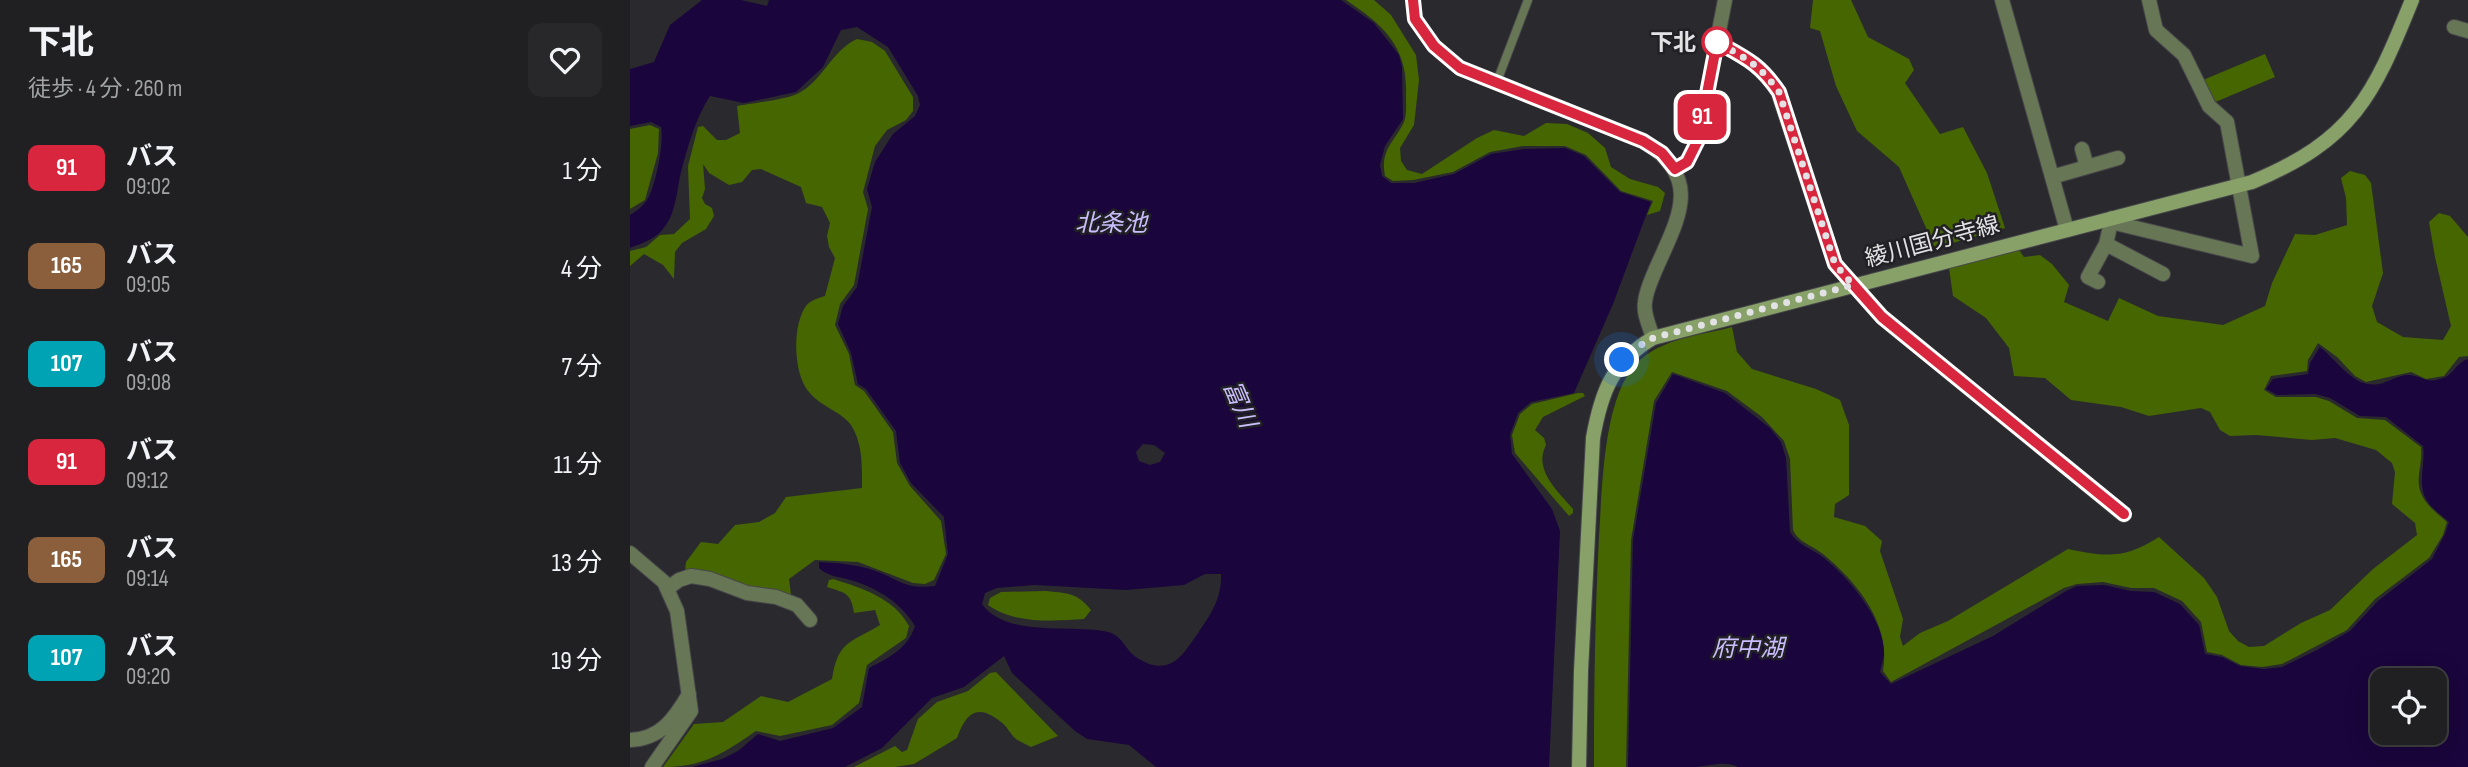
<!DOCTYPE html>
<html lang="ja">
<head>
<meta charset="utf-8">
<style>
	:root { --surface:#202022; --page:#28282a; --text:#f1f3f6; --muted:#a2a3a5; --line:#3d3e40 }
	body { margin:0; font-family:"Sofia Sans Condensed","Noto Sans JP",sans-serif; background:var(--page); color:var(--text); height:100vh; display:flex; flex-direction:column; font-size:26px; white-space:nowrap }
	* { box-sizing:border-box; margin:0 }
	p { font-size:23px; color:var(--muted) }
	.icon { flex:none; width:38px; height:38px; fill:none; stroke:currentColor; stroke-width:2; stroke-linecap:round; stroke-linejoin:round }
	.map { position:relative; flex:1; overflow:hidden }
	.panel { display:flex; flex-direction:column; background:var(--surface); width:630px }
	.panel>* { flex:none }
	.badge { padding:0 14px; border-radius:10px; font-size:24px; line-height:46px }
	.controls { position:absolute; left:1740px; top:668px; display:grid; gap:14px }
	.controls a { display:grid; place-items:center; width:77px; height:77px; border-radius:14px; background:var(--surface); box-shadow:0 7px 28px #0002,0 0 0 2px var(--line); font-size:35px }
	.you { position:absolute; width:35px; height:35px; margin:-18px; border:5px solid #fff; border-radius:50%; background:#1a73e8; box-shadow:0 0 0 10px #1a73e833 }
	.map>.badge { position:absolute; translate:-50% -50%; box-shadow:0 0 0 4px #fff }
	.round { display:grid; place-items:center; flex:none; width:74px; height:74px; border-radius:14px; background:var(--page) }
	.headline { display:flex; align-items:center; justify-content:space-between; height:119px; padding:0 28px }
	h1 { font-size:33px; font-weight:800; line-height:52px }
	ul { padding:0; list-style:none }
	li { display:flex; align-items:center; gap:21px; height:98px; padding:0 28px }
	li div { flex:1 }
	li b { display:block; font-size:26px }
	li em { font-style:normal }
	li .badge { min-width:77px; font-weight:700; text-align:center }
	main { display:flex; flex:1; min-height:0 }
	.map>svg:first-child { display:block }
	.forest { fill:#466602 }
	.water { fill:#1a053c; fill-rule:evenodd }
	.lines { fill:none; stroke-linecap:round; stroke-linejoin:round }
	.service-casing { stroke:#47474b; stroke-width:10 }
	.minor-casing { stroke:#47474b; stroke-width:16 }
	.tertiary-casing { stroke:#47474b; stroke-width:16 }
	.secondary-casing { stroke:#47474b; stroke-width:16 }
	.service { stroke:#677654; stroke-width:8 }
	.minor { stroke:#677654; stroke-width:14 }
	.tertiary { stroke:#677654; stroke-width:14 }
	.secondary { stroke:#88a169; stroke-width:14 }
	.line-casing { stroke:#fff; stroke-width:16 }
	.line { stroke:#d7263d; stroke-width:10 }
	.walk { stroke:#e2e2e5; stroke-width:7; stroke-dasharray:0 12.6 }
	.stop-dot { fill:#fff; stroke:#d7263d; stroke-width:3.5 }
	.labels { text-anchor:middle; stroke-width:5; stroke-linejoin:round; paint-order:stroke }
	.stop-label { font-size:23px; font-weight:bold; fill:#e2e2e5; stroke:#212024; text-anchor:end }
	.street-label { font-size:23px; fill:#e2e2e5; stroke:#212024 }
	.water-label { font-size:24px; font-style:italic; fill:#cabefe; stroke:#212024 }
</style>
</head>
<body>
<main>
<section class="panel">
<div class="headline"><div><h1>下北</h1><p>徒歩 · 4 分 · 260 m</p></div><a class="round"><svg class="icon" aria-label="heart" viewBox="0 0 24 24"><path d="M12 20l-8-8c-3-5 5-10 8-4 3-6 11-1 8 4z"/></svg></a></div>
<ul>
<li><span class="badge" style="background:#d7263d;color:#fff">91</span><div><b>バス</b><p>09:02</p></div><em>1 分</em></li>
<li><span class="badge" style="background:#8b5e3c;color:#fff">165</span><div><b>バス</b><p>09:05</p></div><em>4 分</em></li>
<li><span class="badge" style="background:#00a3b4;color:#fff">107</span><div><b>バス</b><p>09:08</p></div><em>7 分</em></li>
<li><span class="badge" style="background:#d7263d;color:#fff">91</span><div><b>バス</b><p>09:12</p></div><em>11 分</em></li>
<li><span class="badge" style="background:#8b5e3c;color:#fff">165</span><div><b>バス</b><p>09:14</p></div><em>13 分</em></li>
<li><span class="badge" style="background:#00a3b4;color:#fff">107</span><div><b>バス</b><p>09:20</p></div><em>19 分</em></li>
</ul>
</section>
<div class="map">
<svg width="1838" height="767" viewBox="0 0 1838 767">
	<rect width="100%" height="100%" fill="#2a2a2e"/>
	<!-- forest -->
	<path class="forest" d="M716 0H744L761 15 786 55 789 80 784 125 770 148 771 161 777 170 792 174 847 138 864 130 894 136 916 123 937 124 958 133 975 148 981 167 1000 179 1028 187 1035 193 1030 211 1017 215 1023 201 991 191 956 155 935 146H893L860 152 823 172 783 180 763 181 755 176C750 149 764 143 774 122 777 114 776 103 776 95 778 46 753 25 716 0Z
		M1183 0H1221L1238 37 1279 59 1284 70 1275 83 1310 134 1333 127 1357 173 1375 228 1305 248 1269 167 1227 131 1206 86 1190 31 1180 28Z
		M227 39 242 42 255 51 283 97V111L276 120 257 130 245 146 233 192 238 209 224 285 210 304 205 325 219 354 225 385 234 391 263 432 267 463 280 486 311 521 316 554 304 580 295 584 283 583 228 562 185 560 159 579 161 594 137 593 55 571 56 562 71 542 88 544 105 525 129 522 145 513 156 497 232 488C232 468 233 443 221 425 212 412 191 407 179 392 163 374 162 325 176 306 180 300 189 298 195 296L205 258 199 247 197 236 200 223 192 207 176 203 171 187 131 169 122 170 112 182 99 185 79 173 73 164 75 189 72 198 75 204 82 208 84 216 76 229 52 243 45 252 44 279 33 265 14 254 0 266V251L16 247 30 235 44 234 60 219 58 166 68 127 73 126 87 140H96L110 133 107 106C122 103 154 100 167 94 192 82 202 50 227 39Z
		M1635 54 1645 77 1583 103 1573 80Z
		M20 125 29 129 28 153 15 200 0 209V129Z
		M1720 171 1735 175 1741 183 1753 273 1742 306 1747 322 1773 337 1813 340 1821 326 1805 257 1799 222 1809 213 1820 216 1838 237V356L1829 357 1814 376 1796 379 1781 372 1736 382 1725 376 1707 357 1688 343 1678 360 1677 371 1641 376 1634 390 1646 397H1686L1699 401 1727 418 1755 420 1791 447C1792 458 1790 465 1789 475 1786 498 1802 509 1817 522L1813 535 1799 558 1745 599 1717 630 1652 664 1632 667 1611 665 1592 655 1577 652 1571 622 1552 601 1524 588H1501L1473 582 1447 584 1434 588 1261 682 1253 671C1261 624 1228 583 1193 554 1182 545 1169 543 1163 530L1160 459 1154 441 1132 417 1097 391 1042 372 1024 401 1001 540 996 767H964C964 690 965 614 969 537 972 491 973 408 1001 370 1024 339 1067 336 1102 327L1107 352 1122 369 1186 389 1210 400 1219 425V495L1205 504 1204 517 1235 526 1252 541 1250 551 1273 619 1270 637 1273 646 1290 633 1318 621 1438 549C1477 557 1494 559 1529 537L1574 578 1587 597 1599 631 1608 641 1619 647 1634 646 1671 623 1700 610 1743 569 1787 535 1785 523 1762 504 1765 472 1762 463 1746 450 1705 438 1682 440 1626 435 1600 436 1590 430 1580 412 1571 408 1519 416 1491 407 1441 400 1415 378 1384 376 1379 348 1356 318 1323 296 1319 268 1389 250 1394 257 1410 255 1422 264 1439 285 1434 302 1478 321 1489 298 1528 316 1593 325 1635 306 1642 283 1665 234 1685 235 1717 225 1716 198 1711 178Z
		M948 393H953L955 396 913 417 905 430 914 438 916 445C903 470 928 491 943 509V513L939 516 885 453 882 435 890 414 902 404Z
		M203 579C232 588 264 598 279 626L276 638 237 665 229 703 202 725 150 736 126 731C94 753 74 767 33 767L64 724 93 722 131 696 158 702 202 679C208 641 220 643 250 625L245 610 224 613C221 592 215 593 197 587L199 580Z
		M415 591C436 593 447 592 461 610L454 619C424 621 384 624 358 605L360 598 371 592Z
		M366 672 428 736 401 747C396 744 390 742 386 739 380 734 377 726 371 722 347 703 336 713 327 738L284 764 265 767H224L265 746 272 752 277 750 288 719 307 702 338 691 360 673Z"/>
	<!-- water -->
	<path class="water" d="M72 0H111L137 6 139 0H711L744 23 769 55 772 67 773 119 755 146 750 165 752 176 761 183H784L824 174 861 154 894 149 935 148 954 156 990 192 1021 202 983 304 944 393 901 402 888 413 880 435 882 454 922 509 930 531 919 767H526L499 745 457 739 445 731 382 673 374 656 334 687 302 698 252 748 215 767H62L92 759 108 751 128 734 150 741 203 728 232 707 239 668C259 658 278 648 285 626 271 603 250 590 224 581 212 577 198 577 189 568V562C210 563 232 565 251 573 274 583 277 589 305 586L318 554 314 517 281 483 270 463 266 431 236 389 228 384 221 353 208 324 213 306 227 287 242 207 237 189 245 162 263 134 285 116 290 105 288 96 258 47 227 27 211 30 193 67 166 92 114 103 80 96C65 119 58 146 51 172 47 189 46 211 36 225 28 238 13 243 0 248V215C7 211 13 206 17 200 26 186 34 143 31 127L21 122 0 126V69L24 62 40 25ZM513 444 524 445 535 453 530 462 520 465 509 461 506 452ZM575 574H591C592 598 581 614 568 633 555 651 545 672 519 664 513 661 506 658 501 653 492 642 489 633 473 631 439 625 375 637 352 604L355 593 367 588 405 585 496 590 554 585Z
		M1690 347C1707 360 1724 389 1749 384 1759 382 1769 374 1780 375 1794 377 1797 384 1813 378 1823 375 1827 362 1838 359V767H1108C1096 760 1078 766 1065 767 1043 767 1020 767 998 767L1003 540 1026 403 1043 374 1095 393 1140 428 1151 442 1156 458 1160 532C1167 545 1183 549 1194 558 1219 578 1256 622 1254 655 1253 661 1251 666 1250 672L1261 684 1363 636 1436 591 1447 586 1474 585 1501 591 1524 592 1550 604 1569 625 1575 654 1592 657 1610 666 1633 669 1652 667 1687 650 1720 631 1748 601 1802 559 1815 534 1819 522C1813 516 1803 510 1798 502 1786 485 1796 464 1793 446L1756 417 1730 416 1700 398 1685 394 1647 395 1636 389 1643 379 1678 374 1680 363ZM1752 681H1804V733H1752Z"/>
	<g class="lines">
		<!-- service casing -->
		<g class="service-casing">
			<path id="service" d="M866 84 898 0"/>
		</g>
		<!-- minor casing -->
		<g class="minor-casing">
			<path id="minor" d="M1372 0 1437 230
				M1824 27 1838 31
				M1087 42C1116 57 1130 64 1148 92L1205 264 1252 317 1494 515
				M1452 149 1457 167
				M1045 169 1057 162 1068 140 1095 0
				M1422 177 1488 158
				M1481 222 1622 256 1597 122 1579 106 1554 55 1526 30 1519 0
				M1476 244 1533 274
				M1468 282 1458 277 1476 244 1482 218
				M0 553 34 582 47 611 61 711 22 767
				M37 589 49 580 61 576 80 579 117 593 146 597 167 605 180 620
				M0 740C31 739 45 718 59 694"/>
		</g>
		<!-- tertiary casing -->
		<g class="tertiary-casing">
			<path id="tertiary" d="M783 0 785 19 804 46 830 68 1014 141C1074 180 1048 218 1025 271 1021 281 1016 291 1015 302 1013 314 1020 327 1023 338"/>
		</g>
		<!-- secondary casing -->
		<g class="secondary-casing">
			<path id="secondary" d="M949 767 951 671 963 438C971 393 982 362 1023 338L1622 182C1723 140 1743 97 1782 0"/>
		</g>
		<!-- service -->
		<use href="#service" class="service"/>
		<!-- minor -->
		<use href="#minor" class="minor"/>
		<!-- tertiary -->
		<use href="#tertiary" class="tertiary"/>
		<!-- secondary -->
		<use href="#secondary" class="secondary"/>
	</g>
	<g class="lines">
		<!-- line casing -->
		<g class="line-casing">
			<path id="line" d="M783 0 785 19 804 46 830 68 1013 141 1032 153 1045 169 1057 162 1068 140 1087 42C1116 58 1130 64 1149 92L1205 264 1252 317 1494 514"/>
		</g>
		<!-- line -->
		<use href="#line" class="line"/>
		<!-- walk -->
		<path class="walk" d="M992 360 1006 348 1023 338 1223 285 1205 264 1149 92C1129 64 1115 58 1087 42"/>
	</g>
	<!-- markers -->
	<circle class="stop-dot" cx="1087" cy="42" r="14"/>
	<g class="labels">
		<!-- stop labels -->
		<g class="stop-label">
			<text x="1066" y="50">下北</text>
		</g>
		<!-- street labels -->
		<g class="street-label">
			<text transform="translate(1302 241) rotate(-15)" y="8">綾川国分寺線</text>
		</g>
		<!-- water labels -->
		<g class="water-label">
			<text x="481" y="231">北条池</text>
			<text transform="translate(610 404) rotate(67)" y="8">富川</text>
			<text x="1118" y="656">府中湖</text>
		</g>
	</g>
</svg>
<div class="controls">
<a><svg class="icon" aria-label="locate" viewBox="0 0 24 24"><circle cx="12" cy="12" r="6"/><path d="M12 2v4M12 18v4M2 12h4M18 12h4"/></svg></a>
</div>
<div class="you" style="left:992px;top:360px"></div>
<b class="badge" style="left:1072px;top:117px;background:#d7263d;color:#fff">91</b>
</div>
</main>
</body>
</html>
